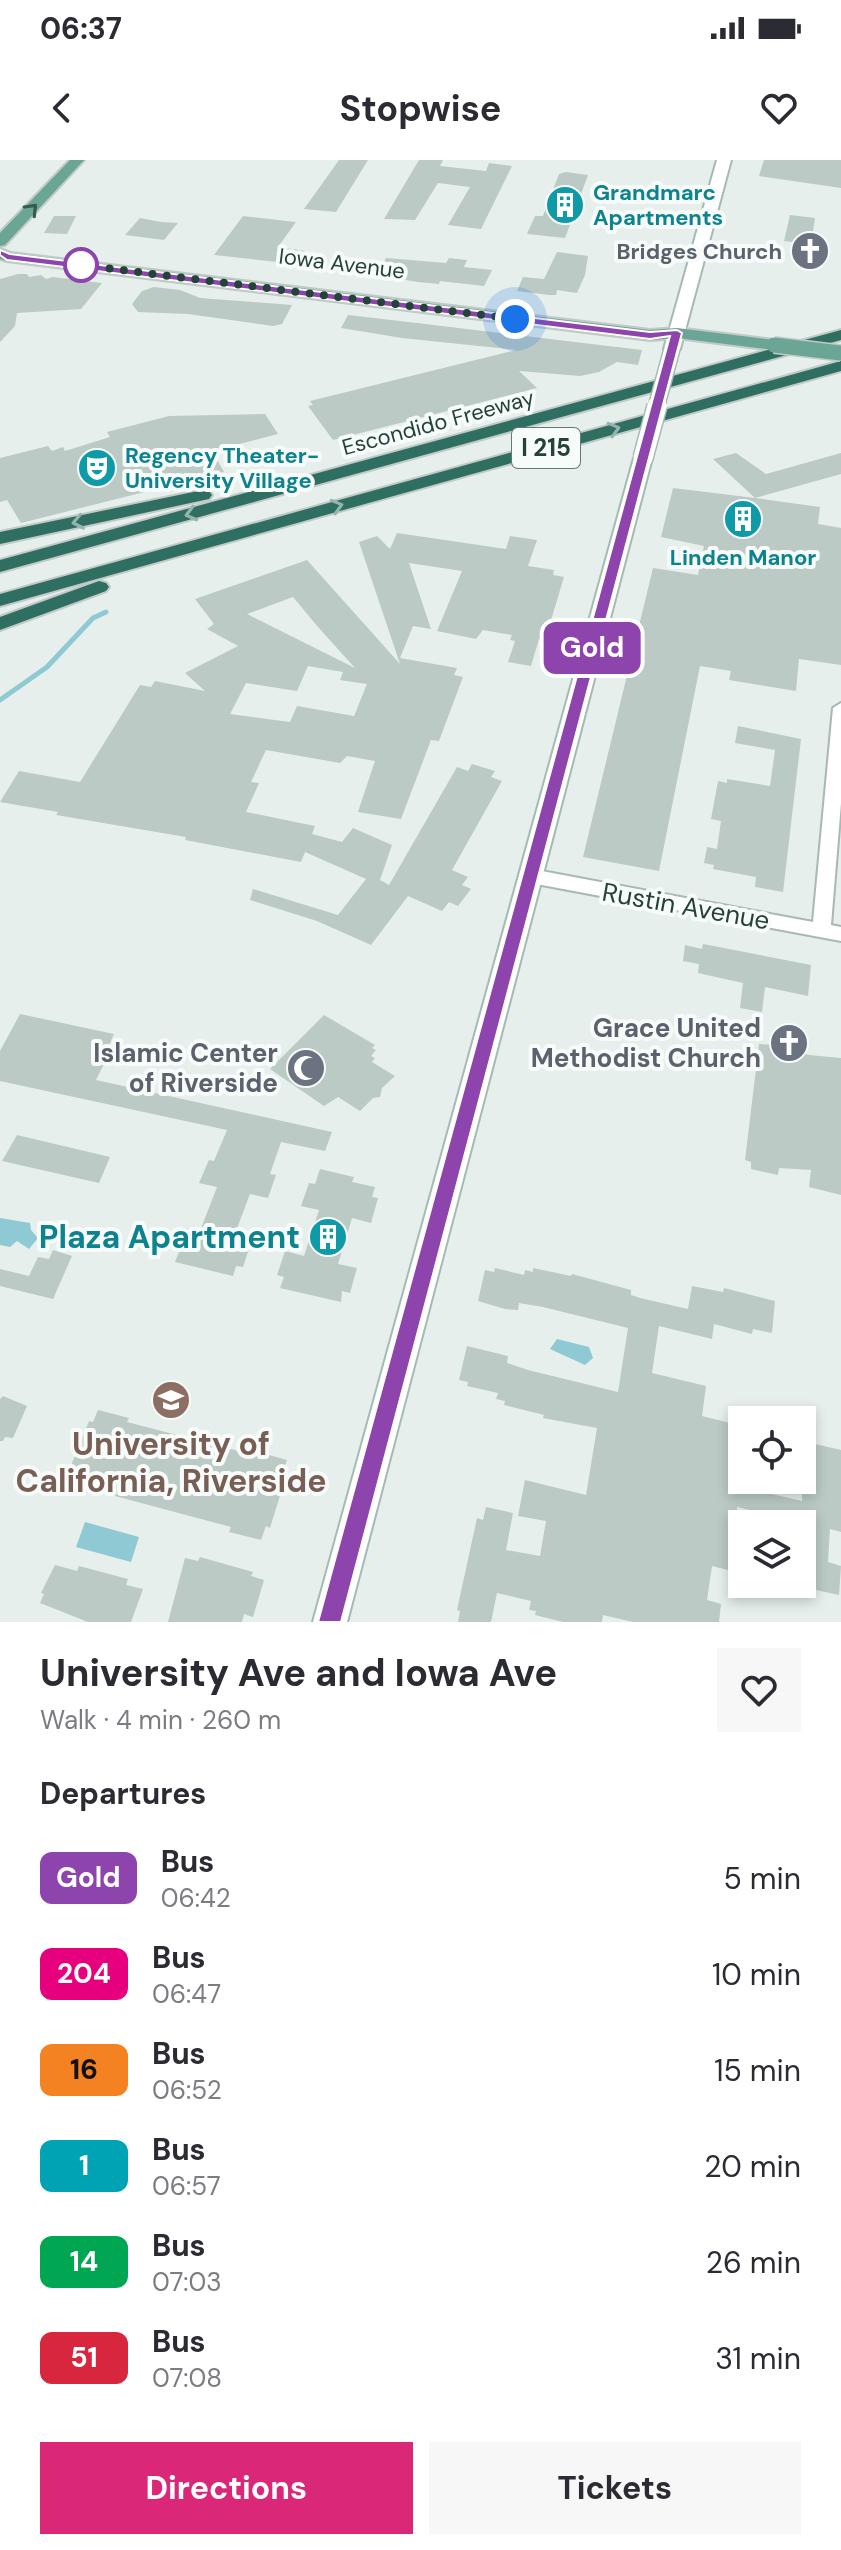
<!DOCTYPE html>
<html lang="en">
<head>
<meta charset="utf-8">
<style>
	:root { --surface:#fff; --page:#f7f7f7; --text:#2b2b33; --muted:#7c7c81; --accent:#db2777 }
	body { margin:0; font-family:"DM Sans",sans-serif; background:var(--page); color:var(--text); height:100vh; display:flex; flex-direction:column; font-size:30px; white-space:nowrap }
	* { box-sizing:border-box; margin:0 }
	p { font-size:26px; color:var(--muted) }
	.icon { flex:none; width:44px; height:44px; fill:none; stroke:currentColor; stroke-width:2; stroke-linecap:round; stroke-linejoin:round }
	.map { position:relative; height:1462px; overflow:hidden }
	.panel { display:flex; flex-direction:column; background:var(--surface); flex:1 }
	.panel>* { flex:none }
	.badge { padding:0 16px; border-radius:12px; font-size:28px; line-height:52px }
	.buttons { position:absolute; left:728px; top:1246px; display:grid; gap:16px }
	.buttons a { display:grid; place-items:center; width:88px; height:88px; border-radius:0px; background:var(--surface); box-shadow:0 4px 12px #0003; font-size:40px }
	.you { position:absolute; width:40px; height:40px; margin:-20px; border:6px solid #fff; border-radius:50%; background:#1a73e8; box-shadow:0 0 0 12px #1a73e833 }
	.map>.badge { position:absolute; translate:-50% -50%; box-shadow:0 0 0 4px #fff }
	h2 { padding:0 40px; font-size:30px; line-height:72px }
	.round { display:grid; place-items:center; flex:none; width:84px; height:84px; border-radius:0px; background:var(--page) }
	.headline { display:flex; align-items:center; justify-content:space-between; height:136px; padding:0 40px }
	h1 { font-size:38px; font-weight:700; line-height:60px }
	.button { display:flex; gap:16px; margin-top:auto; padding:16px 40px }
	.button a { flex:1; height:92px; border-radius:0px; background:var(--accent); color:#fff; font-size:32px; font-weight:700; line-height:92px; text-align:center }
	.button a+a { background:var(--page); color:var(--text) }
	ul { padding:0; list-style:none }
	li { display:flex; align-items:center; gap:24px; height:96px; padding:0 40px }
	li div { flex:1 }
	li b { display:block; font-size:30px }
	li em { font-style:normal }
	li .badge { min-width:88px; font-weight:700; text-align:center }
	.status { display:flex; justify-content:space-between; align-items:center; height:56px; padding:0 40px; background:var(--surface); direction:ltr }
	.status svg { height:22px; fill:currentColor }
	header { display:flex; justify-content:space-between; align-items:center; height:104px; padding:0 40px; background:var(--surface); font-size:36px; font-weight:700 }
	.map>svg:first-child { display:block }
	.water { fill:#8ec9d4 }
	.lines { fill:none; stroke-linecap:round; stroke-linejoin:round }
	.stream { stroke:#8ec9d4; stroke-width:5 }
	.building { fill:#bbcac4; fill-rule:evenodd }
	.street-casing { stroke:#a8b8b2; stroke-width:4 }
	.secondary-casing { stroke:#a4bbb3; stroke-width:4 }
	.primary-casing { stroke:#c2cac8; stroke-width:4 }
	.highway-casing { stroke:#c2cac8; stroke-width:4 }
	.street { fill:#fff; fill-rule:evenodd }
	.secondary { fill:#fff; fill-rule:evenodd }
	.primary { fill:#6aa596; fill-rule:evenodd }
	.highway { fill:#2f6f62; fill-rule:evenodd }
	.secondary-bridge-far1-casing { stroke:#a4bbb3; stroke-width:18; stroke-linecap:butt }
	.secondary-bridge-casing { stroke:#a4bbb3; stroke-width:22; stroke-linecap:butt }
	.primary-bridge-casing { stroke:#c2cac8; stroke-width:18; stroke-linecap:butt }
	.secondary-bridge-far1 { stroke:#fff; stroke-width:15 }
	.secondary-bridge { stroke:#fff; stroke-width:19 }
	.primary-bridge { stroke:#6aa596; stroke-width:15 }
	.oneway { stroke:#365b51 }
	.oneway2 { stroke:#93b5ae }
	.line { fill:#8e44ad; stroke:#fff; stroke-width:2 }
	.walk { stroke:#24423a; stroke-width:8; stroke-dasharray:0 14.4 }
	.stop-dot { fill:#fff; stroke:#8e44ad; stroke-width:4 }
	.labels { text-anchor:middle; stroke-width:8; stroke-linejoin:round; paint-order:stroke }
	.far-culture-label { font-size:22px; font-weight:bold; fill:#0d838f; stroke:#f7fbf9; text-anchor:start }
	.far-worship-label { font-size:22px; font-weight:bold; fill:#5b616d; stroke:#f7fbf9; text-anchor:end }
	.far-street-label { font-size:22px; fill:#24423a; stroke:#f7fbf9 }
	.shield { fill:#f7fbf9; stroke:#637a73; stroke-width:2 }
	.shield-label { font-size:24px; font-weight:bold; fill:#24423a }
	.street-label { font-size:26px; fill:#24423a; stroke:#f7fbf9 }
	.worship-label { font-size:26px; font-weight:bold; fill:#5b616d; stroke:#f7fbf9; text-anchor:end }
	.near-culture-label { font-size:32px; font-weight:bold; fill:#0d838f; stroke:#f7fbf9; text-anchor:end }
	.near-education-label { font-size:32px; font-weight:bold; fill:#785e54; stroke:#f7fbf9 }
</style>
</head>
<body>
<div class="status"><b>06:37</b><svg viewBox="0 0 49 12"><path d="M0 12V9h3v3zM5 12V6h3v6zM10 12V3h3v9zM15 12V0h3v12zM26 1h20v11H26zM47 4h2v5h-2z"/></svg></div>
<header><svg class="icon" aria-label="back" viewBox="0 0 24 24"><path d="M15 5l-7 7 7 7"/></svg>Stopwise<svg class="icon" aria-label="heart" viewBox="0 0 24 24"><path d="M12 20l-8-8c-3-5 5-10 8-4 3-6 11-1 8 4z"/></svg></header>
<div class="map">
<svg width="841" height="1462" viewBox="0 0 841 1462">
	<rect width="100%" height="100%" fill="#e6efeb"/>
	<!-- water -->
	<path class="water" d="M0 1058 30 1063 31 1070 38 1078 29 1089 17 1081 10 1087 0 1085Z
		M557 1179 589 1187 593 1198 585 1205 550 1189Z
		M85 1362 139 1377 131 1402 76 1387Z"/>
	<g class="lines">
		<!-- stream -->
		<path class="stream" d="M0 540 47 507 93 458 106 452"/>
	</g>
	<!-- building -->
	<path class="building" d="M339 0H368L336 52 304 49Z
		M419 0H443L440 6 486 11 489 3 512 6 481 69 448 65 470 27 438 23 415 60 384 59Z
		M764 0H841V28L759 16Z
		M566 12 588 15 565 78 527 74 535 56H543L559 14Z
		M790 55 815 58 811 84 784 81Z
		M54 56H76L67 74 44 73Z
		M243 56 296 62 278 87 305 91 296 104 214 95Z
		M140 58 161 62 178 63 164 80 125 75Z
		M557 92 588 96 585 115 577 133 557 130 556 135H549L517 131 523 117 544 119Z
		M386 98 446 103 449 98 467 100 464 107 492 110 484 126 440 121 439 124 418 122 376 115Z
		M18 114H27L29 117 41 115 46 119 53 117 102 123 81 149 17 153 15 166 0 182V119Z
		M154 127 180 130 200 138 292 145 282 164 273 166 188 154 138 152 132 144 142 131Z
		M348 155 417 163 642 190 638 205 617 202 599 212 580 216 519 211 537 228 333 280 308 246 313 245 310 241 516 190 402 178 341 168Z
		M265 254 278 274 212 291 224 312 21 363 7 340 0 342V298L48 286 52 291 63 287 65 291 110 277 107 272 169 256Z
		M736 293 766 314 841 293V314L755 338 820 347 818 364 841 368V505L799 499 796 531 729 520 731 511 700 506 659 711 583 697 653 408 698 415 704 386 661 377 673 328 755 338 713 299Z
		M397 373 506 389 510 376 537 380 528 406 554 410 553 415 564 417 545 480 539 479 531 506 508 502 515 481 510 480 512 475 483 470 476 479 437 471 462 411 409 403 431 469 413 466 400 498 457 508 454 515 463 517 439 581 431 580 401 659 358 652 375 601 347 596 340 603 266 590 251 622 259 623 246 652 315 666 312 674 342 682 353 668 392 685 380 720 389 725 457 607 468 611 472 604 495 611 491 617 502 621 452 710 468 717 462 725 471 729 458 746 449 742 442 751 408 736 371 785 317 761 250 740 253 729 338 755 366 719 305 692 301 702 185 680 186 677 56 655 58 652 0 642 19 611 80 622 140 525 151 527 155 521 205 531 185 513 238 486 207 469 214 464 195 439 307 400 400 504 359 382 377 376 390 389ZM293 437 318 467 355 508 247 454ZM308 506 343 512 340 520 367 524 354 556 297 546 290 562 230 554 246 523 297 531Z
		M738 566 801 579 783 732 755 727 756 717 713 709 714 705 704 703 707 687 717 689 721 661 711 659 718 621 727 623V619L770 626 775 590 735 583Z
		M703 784 811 805 808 836 765 827 762 852 740 848 743 823 698 813 699 804 683 801 685 785 702 789Z
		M20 854 114 874 107 890H110L108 896 96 920 332 972 325 991 281 982 270 1014 276 1015 268 1038 250 1034 233 1079 251 1083 243 1107 236 1106 233 1116 175 1102 179 1092 172 1090 182 1067 200 1071 217 1027 199 1023 209 1000 214 1001 227 970 0 921V891Z
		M324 855 375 885 372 888 376 890 371 896 375 898 372 902 395 916 382 928 380 937 373 938 360 951 338 937 324 946 270 909Z
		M759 884 778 885 809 895 841 898V1035L809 1027 811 1010 779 1008 778 1015 751 1009V1002L745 1000Z
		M17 975 110 997 99 1023 2 1001Z
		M320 1009 354 1017 352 1022 375 1027 372 1037 378 1038 371 1063 352 1058 338 1104 357 1108 350 1133 342 1131 341 1142 280 1128 284 1117 277 1115 285 1091 304 1096 319 1050 301 1046 309 1023 315 1024Z
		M53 1090 72 1096 53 1139 0 1126V1109L29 1116 38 1097 49 1099Z
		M495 1108 524 1115 525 1110 533 1112V1108L571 1116 572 1114 631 1130V1135L640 1138 688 1149 692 1126 723 1132 724 1128 775 1141 772 1173 753 1169 752 1174 714 1164 712 1179 659 1166 652 1213 706 1226 702 1256 742 1266V1327L802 1341V1281L841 1290V1372L830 1369 828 1402 841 1406 839 1435 807 1428 802 1424V1393L809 1395 811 1365 737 1347 736 1378 742 1380V1407L732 1404V1411L712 1406 707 1440 721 1444 719 1462H633L603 1455 602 1462H563L535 1455 536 1451 529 1450 531 1441 497 1433 491 1462H458L460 1451 457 1450 477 1358 483 1360 486 1347 513 1353 506 1390 540 1396 546 1361 518 1356 525 1320 586 1335 597 1268 543 1258 544 1255 504 1245 505 1241 496 1239 498 1233 467 1226 468 1222 459 1220 467 1186 508 1196 507 1203 528 1210 618 1232 628 1168 543 1147 519 1143 518 1150 505 1149 478 1141 485 1110 494 1112Z
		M3 1236 27 1246 13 1278 5 1277 3 1281H0V1239Z
		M98 1250 129 1258 127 1262 254 1295 255 1291 287 1300 283 1312 287 1313 270 1368 266 1366 261 1380 229 1372 231 1367 100 1332 98 1335 66 1328 72 1314 68 1313 89 1261 93 1262Z
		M200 1397 253 1412 251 1416 264 1420 253 1457 244 1454 242 1462H168L185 1398 198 1401Z
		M55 1405 77 1411 79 1406 128 1419 126 1425 143 1429 131 1462H88L40 1443 44 1434 41 1433Z"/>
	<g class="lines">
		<!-- street casing -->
		<g class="street-casing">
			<path id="street" d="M841 543V643L831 765 841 767V781L531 723 522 716 531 709 813 762 833 548Z"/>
		</g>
		<!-- secondary casing -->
		<g class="secondary-casing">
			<path id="secondary" d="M717 0H731L680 189 672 194 666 192 664 189Z
				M643 293 652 298 347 1462H313L634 298Z"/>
		</g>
		<!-- primary casing -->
		<g class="primary-casing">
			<path id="primary" d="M70 0H84L5 85 0 86V73Z
				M0 89 11 93 650 170 677 168 774 180 782 185 774 190 677 178 650 180 7 101 0 99Z"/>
		</g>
		<!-- highway casing -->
		<g class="highway-casing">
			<path id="highway" d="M841 170V180L0 412V400Z
				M841 201V211L0 446V434Z
				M203 330 209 331 212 335 209 339 0 384V372Z
				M99 421 106 423 109 427 106 431 0 470V457Z"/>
		</g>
		<!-- street -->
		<use href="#street" class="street"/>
		<!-- secondary -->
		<use href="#secondary" class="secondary"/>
		<!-- primary -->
		<use href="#primary" class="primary"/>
		<!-- highway -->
		<use href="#highway" class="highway"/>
		<!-- secondary-bridge-far1 casing -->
		<g class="secondary-bridge-far1-casing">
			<path id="secondary-bridge-far1" d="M656 248 672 189"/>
		</g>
		<!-- secondary-bridge casing -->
		<g class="secondary-bridge-casing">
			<path id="secondary-bridge" d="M643 298 657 246"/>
		</g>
		<!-- primary-bridge casing -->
		<g class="primary-bridge-casing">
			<path id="primary-bridge" d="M774 185 841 193"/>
		</g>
		<!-- secondary-bridge-far1 -->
		<use href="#secondary-bridge-far1" class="secondary-bridge-far1"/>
		<!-- secondary-bridge -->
		<use href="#secondary-bridge" class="secondary-bridge"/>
		<!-- primary-bridge -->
		<use href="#primary-bridge" class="primary-bridge"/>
	</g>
	<!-- one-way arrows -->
	<defs><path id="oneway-chevron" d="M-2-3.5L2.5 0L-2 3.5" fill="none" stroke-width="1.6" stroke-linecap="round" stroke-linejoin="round" transform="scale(2)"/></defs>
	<use class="oneway" href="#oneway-chevron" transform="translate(32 49) rotate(-46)"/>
	<g class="oneway2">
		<use href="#oneway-chevron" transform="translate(614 269) rotate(-16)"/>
		<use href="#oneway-chevron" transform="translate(337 346) rotate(-16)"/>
		<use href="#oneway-chevron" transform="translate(191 354) rotate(165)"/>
		<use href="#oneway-chevron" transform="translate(78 362) rotate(168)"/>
	</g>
	<!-- line -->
	<path class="line" d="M0 90 10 94 650 172 677 170 682 173 341 1462H318L670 176 650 179 7 100 0 95Z"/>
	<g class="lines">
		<!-- walk -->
		<path class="walk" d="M81 105 515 159"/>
	</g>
	<!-- icons -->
	<defs>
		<g id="building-disc" transform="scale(2)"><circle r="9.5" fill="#0f9aa8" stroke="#f7fbf9"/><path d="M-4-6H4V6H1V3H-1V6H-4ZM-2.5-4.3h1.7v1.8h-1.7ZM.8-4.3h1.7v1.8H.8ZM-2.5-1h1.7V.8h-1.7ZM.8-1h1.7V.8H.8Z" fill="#fff"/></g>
		<g id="church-disc" transform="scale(2)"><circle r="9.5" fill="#6b7280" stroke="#f7fbf9"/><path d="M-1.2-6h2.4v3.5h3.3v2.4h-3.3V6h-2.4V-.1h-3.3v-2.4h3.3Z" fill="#fff"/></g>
		<g id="theatre-disc" transform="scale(2)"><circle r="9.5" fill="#0f9aa8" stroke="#f7fbf9"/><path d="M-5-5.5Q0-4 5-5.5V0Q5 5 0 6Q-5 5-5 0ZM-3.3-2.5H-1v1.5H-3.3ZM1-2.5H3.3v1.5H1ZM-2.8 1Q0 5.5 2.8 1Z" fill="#fff"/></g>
		<g id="mosque-disc" transform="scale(2)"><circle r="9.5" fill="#6b7280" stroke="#f7fbf9"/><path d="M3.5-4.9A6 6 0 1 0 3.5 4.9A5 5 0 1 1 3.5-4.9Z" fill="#fff"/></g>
		<g id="university-disc" transform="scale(2)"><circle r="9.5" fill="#8d6e63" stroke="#f7fbf9"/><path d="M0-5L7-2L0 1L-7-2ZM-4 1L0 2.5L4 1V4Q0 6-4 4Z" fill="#fff"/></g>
	</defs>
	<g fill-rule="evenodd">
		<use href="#building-disc" x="565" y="45"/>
		<use href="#church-disc" x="810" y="91"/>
		<use href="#theatre-disc" x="97" y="308"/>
		<use href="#building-disc" x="743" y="359"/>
		<use href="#church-disc" x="789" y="883"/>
		<use href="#mosque-disc" x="306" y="908"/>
		<use href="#building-disc" x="328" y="1077"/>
		<use href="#university-disc" x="171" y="1240"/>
	</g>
	<!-- markers -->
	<circle class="stop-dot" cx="81" cy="105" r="16"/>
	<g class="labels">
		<!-- far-culture labels -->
		<g class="far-culture-label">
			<text x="593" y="40">Grandmarc<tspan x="593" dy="25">Apartments</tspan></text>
			<text x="125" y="303">Regency Theater-<tspan x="125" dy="25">University Village</tspan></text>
			<text x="743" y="405" text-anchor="middle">Linden Manor</text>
		</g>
		<!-- far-worship labels -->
		<g class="far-worship-label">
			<text x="782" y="99">Bridges Church</text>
		</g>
		<!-- far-street labels -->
		<g class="far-street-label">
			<text transform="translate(342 103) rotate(7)" y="8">Iowa Avenue</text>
			<text transform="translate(438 262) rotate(-15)" y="8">Escondido Freeway</text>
		</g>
		<!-- shield labels -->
		<rect class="shield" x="512" y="268" width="68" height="40" rx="6"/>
		<g class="shield-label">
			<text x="546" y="296">I 215</text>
		</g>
		<!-- street labels -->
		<g class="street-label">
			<text transform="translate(686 746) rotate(10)" y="9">Rustin Avenue</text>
		</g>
		<!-- worship labels -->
		<g class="worship-label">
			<text x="761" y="877">Grace United<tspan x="761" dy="30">Methodist Church</tspan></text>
			<text x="278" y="902">Islamic Center<tspan x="278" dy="30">of Riverside</tspan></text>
		</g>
		<!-- near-culture labels -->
		<g class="near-culture-label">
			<text x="300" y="1088">Plaza Apartment</text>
		</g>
		<!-- near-education labels -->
		<g class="near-education-label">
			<text x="171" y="1295">University of<tspan x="171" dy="37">California, Riverside</tspan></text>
		</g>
	</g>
</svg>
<div class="buttons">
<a><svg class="icon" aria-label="locate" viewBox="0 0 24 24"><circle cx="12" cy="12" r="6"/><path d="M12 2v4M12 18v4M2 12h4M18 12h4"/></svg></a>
<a><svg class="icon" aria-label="layers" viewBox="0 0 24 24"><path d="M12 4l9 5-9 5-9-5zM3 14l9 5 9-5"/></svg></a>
</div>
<div class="you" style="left:515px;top:159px"></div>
<b class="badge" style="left:592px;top:488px;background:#8e44ad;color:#fff">Gold</b>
</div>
<section class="panel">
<div class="headline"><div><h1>University Ave and Iowa Ave</h1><p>Walk · 4 min · 260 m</p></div><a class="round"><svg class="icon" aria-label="heart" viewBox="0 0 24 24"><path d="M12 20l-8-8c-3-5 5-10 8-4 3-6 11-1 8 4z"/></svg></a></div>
<h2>Departures</h2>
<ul>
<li><span class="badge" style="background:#8e44ad;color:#fff">Gold</span><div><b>Bus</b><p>06:42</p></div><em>5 min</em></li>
<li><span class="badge" style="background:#e6007e;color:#fff">204</span><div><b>Bus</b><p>06:47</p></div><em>10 min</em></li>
<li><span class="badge" style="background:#f58220;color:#111">16</span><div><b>Bus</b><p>06:52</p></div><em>15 min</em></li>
<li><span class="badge" style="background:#00a3b4;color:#fff">1</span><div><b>Bus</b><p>06:57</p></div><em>20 min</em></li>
<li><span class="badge" style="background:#00a651;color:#fff">14</span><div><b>Bus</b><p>07:03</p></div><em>26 min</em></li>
<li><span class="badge" style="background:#d7263d;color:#fff">51</span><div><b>Bus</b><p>07:08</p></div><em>31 min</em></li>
</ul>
<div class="button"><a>Directions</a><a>Tickets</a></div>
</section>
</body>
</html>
